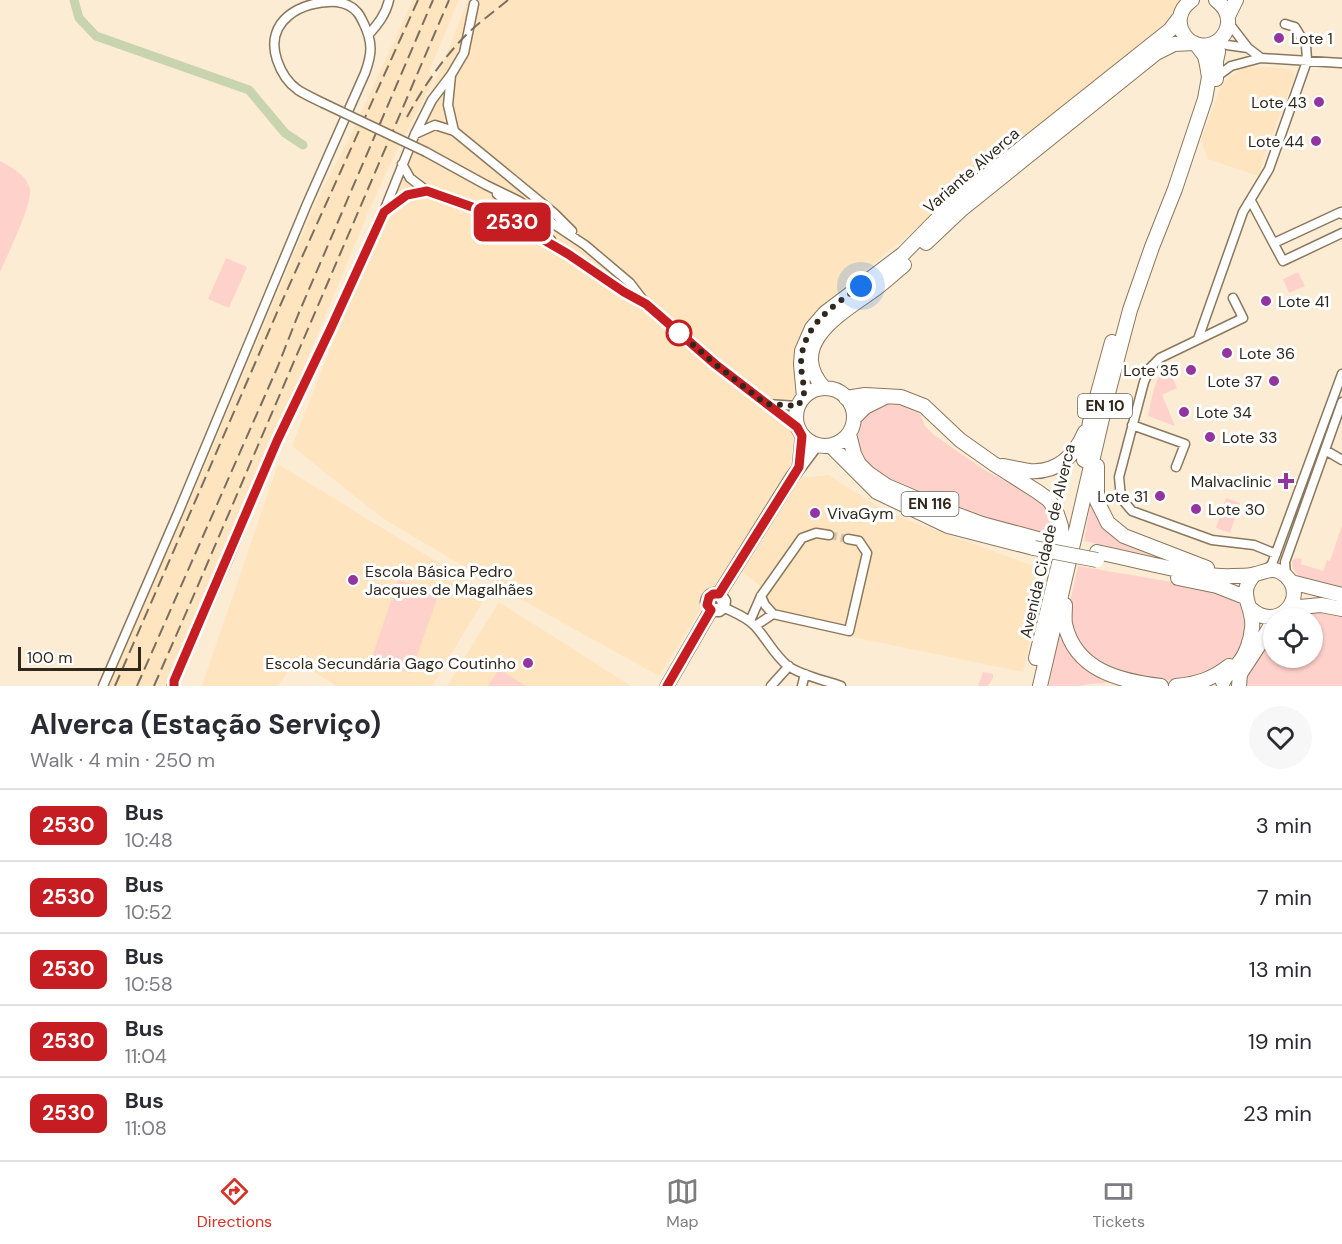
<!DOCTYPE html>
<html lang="en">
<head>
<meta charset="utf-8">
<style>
	:root { --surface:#fff; --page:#f7f7f7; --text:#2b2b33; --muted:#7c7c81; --line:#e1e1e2; --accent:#d93025 }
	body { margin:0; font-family:"DM Sans",sans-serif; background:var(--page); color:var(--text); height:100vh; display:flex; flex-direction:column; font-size:22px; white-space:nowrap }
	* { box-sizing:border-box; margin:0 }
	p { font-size:20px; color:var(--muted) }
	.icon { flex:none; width:33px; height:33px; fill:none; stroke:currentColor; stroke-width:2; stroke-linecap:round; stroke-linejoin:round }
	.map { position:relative; height:686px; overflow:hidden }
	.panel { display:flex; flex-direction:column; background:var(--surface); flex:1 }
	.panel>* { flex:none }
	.badge { padding:0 12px; border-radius:9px; font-size:21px; line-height:39px }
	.fabs { position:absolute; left:1263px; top:608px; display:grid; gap:12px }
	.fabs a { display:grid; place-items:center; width:60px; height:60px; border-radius:50%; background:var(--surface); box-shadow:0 2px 4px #0004; font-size:30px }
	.scale { position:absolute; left:18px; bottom:15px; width:123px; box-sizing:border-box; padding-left:6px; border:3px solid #30281c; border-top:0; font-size:16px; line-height:21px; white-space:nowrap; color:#30281c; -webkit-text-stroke:4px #fff; paint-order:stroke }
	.you { position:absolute; width:30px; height:30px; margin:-15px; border:4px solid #fff; border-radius:50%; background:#1a73e8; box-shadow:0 0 0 9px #1a73e833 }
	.map>.badge { position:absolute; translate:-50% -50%; box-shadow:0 0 0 3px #fff }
	.round { display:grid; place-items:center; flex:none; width:63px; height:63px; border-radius:32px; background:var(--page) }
	.headline { display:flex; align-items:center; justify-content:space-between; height:102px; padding:0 30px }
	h1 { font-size:28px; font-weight:700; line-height:45px }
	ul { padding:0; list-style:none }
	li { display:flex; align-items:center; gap:18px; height:72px; padding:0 30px; border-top:2px solid var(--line) }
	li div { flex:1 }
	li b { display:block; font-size:22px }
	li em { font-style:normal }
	li .badge { min-width:66px; font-weight:700; text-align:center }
	.tabs { display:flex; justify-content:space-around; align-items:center; height:84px; border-top:2px solid var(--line); background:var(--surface); font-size:16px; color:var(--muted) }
	.tabs a { display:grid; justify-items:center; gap:3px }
	.tabs .active { color:var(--accent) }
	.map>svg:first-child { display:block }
	.built { fill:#fee4bf }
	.green { fill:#fed2ca }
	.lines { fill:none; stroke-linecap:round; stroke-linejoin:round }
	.canal { stroke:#c7d4ae; stroke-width:9 }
	.street-tunnel { stroke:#d4c5af; stroke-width:8; stroke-dasharray:8 4; stroke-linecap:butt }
	.street-casing { stroke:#8b775c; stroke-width:11 }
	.secondary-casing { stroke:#8b775c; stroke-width:15 }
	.primary-casing { stroke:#8b775c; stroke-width:16 }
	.street { stroke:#fff; stroke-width:8 }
	.secondary { stroke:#fff; stroke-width:12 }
	.primary { stroke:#fff; stroke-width:14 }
	.rail { stroke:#7a6f5f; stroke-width:2; stroke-dasharray:12 6; stroke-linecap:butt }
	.street-bridge-casing { stroke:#8b775c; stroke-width:11; stroke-linecap:butt }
	.primary-bridge-casing { stroke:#8b775c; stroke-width:16; stroke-linecap:butt }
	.street-bridge { stroke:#fff; stroke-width:8 }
	.primary-bridge { stroke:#fff; stroke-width:14 }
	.line-casing { stroke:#fff; stroke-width:14 }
	.line { stroke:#c61d23; stroke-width:9 }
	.walk { stroke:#30281c; stroke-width:6; stroke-dasharray:0 10.8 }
	.poi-dot { fill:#9136a0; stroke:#fff; stroke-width:2 }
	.stop-dot { fill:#fff; stroke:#c61d23; stroke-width:3 }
	.labels { text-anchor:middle; stroke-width:6; stroke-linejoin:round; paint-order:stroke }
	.shield { fill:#fff; stroke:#6e6860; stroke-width:1.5 }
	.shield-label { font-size:15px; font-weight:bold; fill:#30281c }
	.poi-label { font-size:16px; fill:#30281c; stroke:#fff; text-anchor:start }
	.street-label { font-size:16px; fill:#30281c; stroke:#fff }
</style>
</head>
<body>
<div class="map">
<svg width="1342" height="686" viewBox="0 0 1342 686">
	<rect width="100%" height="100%" fill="#fdecd4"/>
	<!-- built -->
	<path class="built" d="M413 0H459L429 71 434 80 393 158 367 215 284 415 167 686H107L195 489 316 202 346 145Z
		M468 0H1184L1146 43 823 304 804 335 790 466 659 676 504 590 382 518 292 446Z
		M1263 67 1280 68 1291 70 1293 72 1294 78 1264 156 1259 176 1208 159 1201 141 1222 83 1243 68Z
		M278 464 488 593 432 686H337L295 661 278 686H202Z
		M829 475 886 512 1045 570 1023 672 770 620 763 588 738 569 799 478Z
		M499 602 631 686H447Z"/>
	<!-- green -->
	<path class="green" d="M0 161C12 168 26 174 30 189 33 203 7 256 0 272Z
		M226 258 247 267 229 308 208 299Z
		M1298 272 1305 286 1289 293 1283 279Z
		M1168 368 1177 388 1162 395 1175 426 1148 416C1152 400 1153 377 1168 368Z
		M888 404 903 405 920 414 925 426 934 435 983 469 1001 479 1019 486 1033 495 1043 505 1056 535C1032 530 1002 526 979 519 965 514 951 507 937 501 909 490 855 473 858 434 860 413 870 410 888 404Z
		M1092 495 1105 527 1177 561 1084 541Z
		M1226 498 1240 503 1230 533 1216 528Z
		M1342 525V591C1325 588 1292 583 1292 561L1296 558 1302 559 1301 564 1323 571 1327 560 1330 561Z
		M1078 566 1208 588C1229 595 1236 597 1249 615L1243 645 1233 659 1216 671 1181 682 1137 677 1103 667 1080 649 1070 623 1069 606Z
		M398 580 439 593 411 673 371 660Z
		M1316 611 1342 616V686H1245V674L1273 631 1274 657H1312V618H1288L1299 613Z
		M1060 627C1063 634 1065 644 1069 650 1078 665 1094 673 1107 683L1089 684 1080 686H1049Z
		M499 669 526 686H488Z
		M983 672 993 674V678L988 686H978Z"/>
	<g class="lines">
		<!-- canal -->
		<path class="canal" d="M74 0 79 18 96 36 249 90 285 133 303 145"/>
		<!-- street-tunnel -->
		<path class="street-tunnel" d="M829 535 848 539"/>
		<!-- street casing -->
		<g class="street-casing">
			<path id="street" d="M1228 22 1248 48 1261 58
				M369 34C378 24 386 14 389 0
				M1219 41 1227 45 1248 48
				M1216 77 1231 66 1261 58 1341 63
				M454 131 448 105 451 75 464 53 474 4
				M415 134 435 125 454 131 554 213 572 231
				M426 152 486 185 519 201 585 245 630 283 646 304 660 317 715 364 797 427
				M402 164 410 178 427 191
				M497 194 551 240
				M1251 201 1283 261 1342 233
				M384 211 407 195 427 191 509 220 568 254
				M1274 243 1341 212 1342 214
				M566 252 624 292 643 302
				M1233 298 1243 318 1160 358 1150 368 1144 382 1119 477 1121 498 1132 511 1212 540 1254 545 1276 554
				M1198 339 1243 212 1269 169 1307 61 1306 45 1295 27 1285 24
				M766 404 798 406
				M1132 425 1185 444 1176 467
				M1325 450 1342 460
				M1266 570 1272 564 1342 374
				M1286 576 1285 562 1342 402
				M761 596 765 605 773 614 849 631 867 553 859 541 848 539
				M723 607C733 612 747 617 755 626 767 639 774 655 788 666 803 676 824 680 841 686
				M750 621 761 596 802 538 816 533 829 535
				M755 626 773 614
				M103 686 178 513 307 204 365 73C372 54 373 43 364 24 362 20 360 15 357 12 352 6 344 3 337 2 301 0 264 21 277 60 281 72 288 83 298 90 306 95 315 99 323 103
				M172 686 229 557 277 441 331 328 384 211 415 134 432 100 451 75
				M771 686 789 666
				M802 686 805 674"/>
		</g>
		<!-- secondary casing -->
		<g class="secondary-casing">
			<path id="secondary" d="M799 467 802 436
				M719 594 792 477 816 445
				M711 610H719L723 607 724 601 719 594
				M711 610 707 602C708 596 712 593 719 594
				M667 686 711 610"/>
		</g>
		<!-- primary casing -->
		<g class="primary-casing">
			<path id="primary" d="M1192 0C1162 21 1193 60 1219 40 1224 36 1227 30 1228 24 1229 14 1224 6 1216 0
				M1228 16 1236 0
				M1216 79V61L1218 52 1217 42
				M926 243 962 209 1156 53 1174 44 1194 43
				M796 417a29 29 0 1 1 58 0a29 29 0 1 1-58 0Z
				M824 388C786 345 840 314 871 292 883 284 893 274 904 265
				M804 397 801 364 802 351 812 328 825 313 903 254 955 201 1170 30 1180 17
				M846 398 865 395 901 397 924 406 960 440 994 464 1038 492 1049 500 1056 511 1061 526 1062 538 1060 552
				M854 418 865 407 885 397
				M849 434 854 454 859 464 868 473 887 486 934 506 982 524 1038 539
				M831 446 877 492 948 526 1034 548
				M1084 460 1090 422 1112 342
				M1002 466C1011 467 1021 470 1030 471 1058 473 1075 455 1085 432
				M1097 466V501L1108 523 1124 536 1207 568
				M1097 552C1121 557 1145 563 1169 568 1190 572 1212 577 1233 576 1239 576 1246 576 1252 575 1264 573 1273 564 1286 576 1309 598 1277 633 1251 609
				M1178 578 1217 586 1245 597
				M1291 582 1342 595
				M1065 605C1065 611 1064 618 1065 624 1075 670 1119 681 1161 686
				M1289 608 1321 605 1342 609
				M1036 658 1064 543
				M1223 682C1226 674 1232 670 1238 664 1246 655 1251 640 1252 628 1255 607 1235 594 1255 574
				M1040 686 1107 397 1130 310 1152 247 1175 189 1205 99 1209 77 1207 65 1205 56 1196 44
				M1176 686C1198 684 1212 679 1229 666
				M1239 686 1240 674 1259 645 1274 620"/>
		</g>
		<!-- street -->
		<use href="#street" class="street"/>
		<!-- secondary -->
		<use href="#secondary" class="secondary"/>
		<!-- primary -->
		<use href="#primary" class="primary"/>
		<!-- rail -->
		<path class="rail" d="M407 117C424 86 443 58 468 33 481 21 495 11 508 0
			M115 686 279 308 418 0
			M137 686 278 366 298 315 433 0
			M154 686 196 590 449 0"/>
		<!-- street-bridge casing -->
		<g class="street-bridge-casing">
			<path id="street-bridge" d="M323 103 426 152"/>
		</g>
		<!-- primary-bridge casing -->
		<g class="primary-bridge-casing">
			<path id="primary-bridge" d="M1034 548 1097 560"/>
		</g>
		<!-- street-bridge -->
		<use href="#street-bridge" class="street-bridge"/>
		<!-- primary-bridge -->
		<use href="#primary-bridge" class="primary-bridge"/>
	</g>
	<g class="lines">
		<!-- line casing -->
		<g class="line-casing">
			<path id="line" d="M174 686V681L277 441 331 328 384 212 407 195 427 191 509 220 568 254 624 292 646 304 715 364 797 427 802 436 799 467 719 594H713L709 597 707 605 711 610 667 686"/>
		</g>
		<!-- line -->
		<use href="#line" class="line"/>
		<!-- walk -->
		<path class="walk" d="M679 333 674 328 715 364 766 404 798 406C799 403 802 401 803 398 806 392 801 373 801 365 801 326 833 306 861 286"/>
	</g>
	<!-- markers -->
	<g class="poi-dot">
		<circle cx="1279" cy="38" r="6"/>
		<circle cx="1319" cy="102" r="6"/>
		<circle cx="1316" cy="141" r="6"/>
		<circle cx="1266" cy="301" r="6"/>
		<circle cx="1227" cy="353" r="6"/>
		<circle cx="1191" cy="370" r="6"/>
		<circle cx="1274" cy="381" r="6"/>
		<circle cx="1184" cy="412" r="6"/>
		<circle cx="1210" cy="437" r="6"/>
		<path d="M1283 472h6v6h6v6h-6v6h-6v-6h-6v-6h6z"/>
		<circle cx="1160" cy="496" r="6"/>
		<circle cx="1196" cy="509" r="6"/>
		<circle cx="815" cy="513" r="6"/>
		<circle cx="353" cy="580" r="6"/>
		<circle cx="528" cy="663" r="6"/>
	</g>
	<circle class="stop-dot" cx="679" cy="333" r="12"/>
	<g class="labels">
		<!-- shield labels -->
		<g class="shield">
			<rect x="1078" y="394" width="54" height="24" rx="4.5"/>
			<rect x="901.5" y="492" width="57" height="24" rx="4.5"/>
		</g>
		<g class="shield-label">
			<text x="1105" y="411">EN 10</text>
			<text x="930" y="509">EN 116</text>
		</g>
		<!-- poi labels -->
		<g class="poi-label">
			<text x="1291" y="44">Lote 1</text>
			<text x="1307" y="108" text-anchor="end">Lote 43</text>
			<text x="1304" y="147" text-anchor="end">Lote 44</text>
			<text x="1278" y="307">Lote 41</text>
			<text x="1239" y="359">Lote 36</text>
			<text x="1179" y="376" text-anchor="end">Lote 35</text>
			<text x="1262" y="387" text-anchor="end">Lote 37</text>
			<text x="1196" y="418">Lote 34</text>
			<text x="1222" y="443">Lote 33</text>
			<text x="1272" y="487" text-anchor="end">Malvaclinic</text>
			<text x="1148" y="502" text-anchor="end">Lote 31</text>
			<text x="1208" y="515">Lote 30</text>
			<text x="827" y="519">VivaGym</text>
			<text x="365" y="577">Escola Básica Pedro<tspan x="365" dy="18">Jacques de Magalhães</tspan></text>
			<text x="516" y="669" text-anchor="end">Escola Secundária Gago Coutinho</text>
		</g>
		<!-- street labels -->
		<g class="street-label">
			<text transform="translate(971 170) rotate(-41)" y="6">Variante Alverca</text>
			<text transform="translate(1047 541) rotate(-77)" y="6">Avenida Cidade de Alverca</text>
		</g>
	</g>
</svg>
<div class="fabs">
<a><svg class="icon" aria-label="locate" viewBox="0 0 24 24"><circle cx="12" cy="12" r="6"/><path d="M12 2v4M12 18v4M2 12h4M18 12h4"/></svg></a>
</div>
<div class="scale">100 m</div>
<div class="you" style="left:861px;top:286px"></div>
<b class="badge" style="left:512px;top:222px;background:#c61d23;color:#fff">2530</b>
</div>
<section class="panel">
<div class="headline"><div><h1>Alverca (Estação Serviço)</h1><p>Walk · 4 min · 250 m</p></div><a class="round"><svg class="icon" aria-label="heart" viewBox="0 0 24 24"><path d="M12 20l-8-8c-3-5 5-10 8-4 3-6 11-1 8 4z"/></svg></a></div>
<ul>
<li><span class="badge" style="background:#c61d23;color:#fff">2530</span><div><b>Bus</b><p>10:48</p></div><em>3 min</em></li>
<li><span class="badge" style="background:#c61d23;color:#fff">2530</span><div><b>Bus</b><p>10:52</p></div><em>7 min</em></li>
<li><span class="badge" style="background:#c61d23;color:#fff">2530</span><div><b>Bus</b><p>10:58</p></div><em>13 min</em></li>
<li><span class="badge" style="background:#c61d23;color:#fff">2530</span><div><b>Bus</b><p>11:04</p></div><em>19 min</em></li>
<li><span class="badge" style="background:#c61d23;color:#fff">2530</span><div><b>Bus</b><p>11:08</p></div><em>23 min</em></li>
</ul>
</section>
<nav class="tabs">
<a class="active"><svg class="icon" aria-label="directions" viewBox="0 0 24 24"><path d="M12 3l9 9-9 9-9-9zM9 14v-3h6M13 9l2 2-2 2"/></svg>Directions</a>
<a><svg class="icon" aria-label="map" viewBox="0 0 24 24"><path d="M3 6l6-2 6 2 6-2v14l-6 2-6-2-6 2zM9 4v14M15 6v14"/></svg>Map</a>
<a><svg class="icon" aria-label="tickets" viewBox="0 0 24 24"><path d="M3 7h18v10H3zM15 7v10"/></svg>Tickets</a>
</nav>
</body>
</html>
